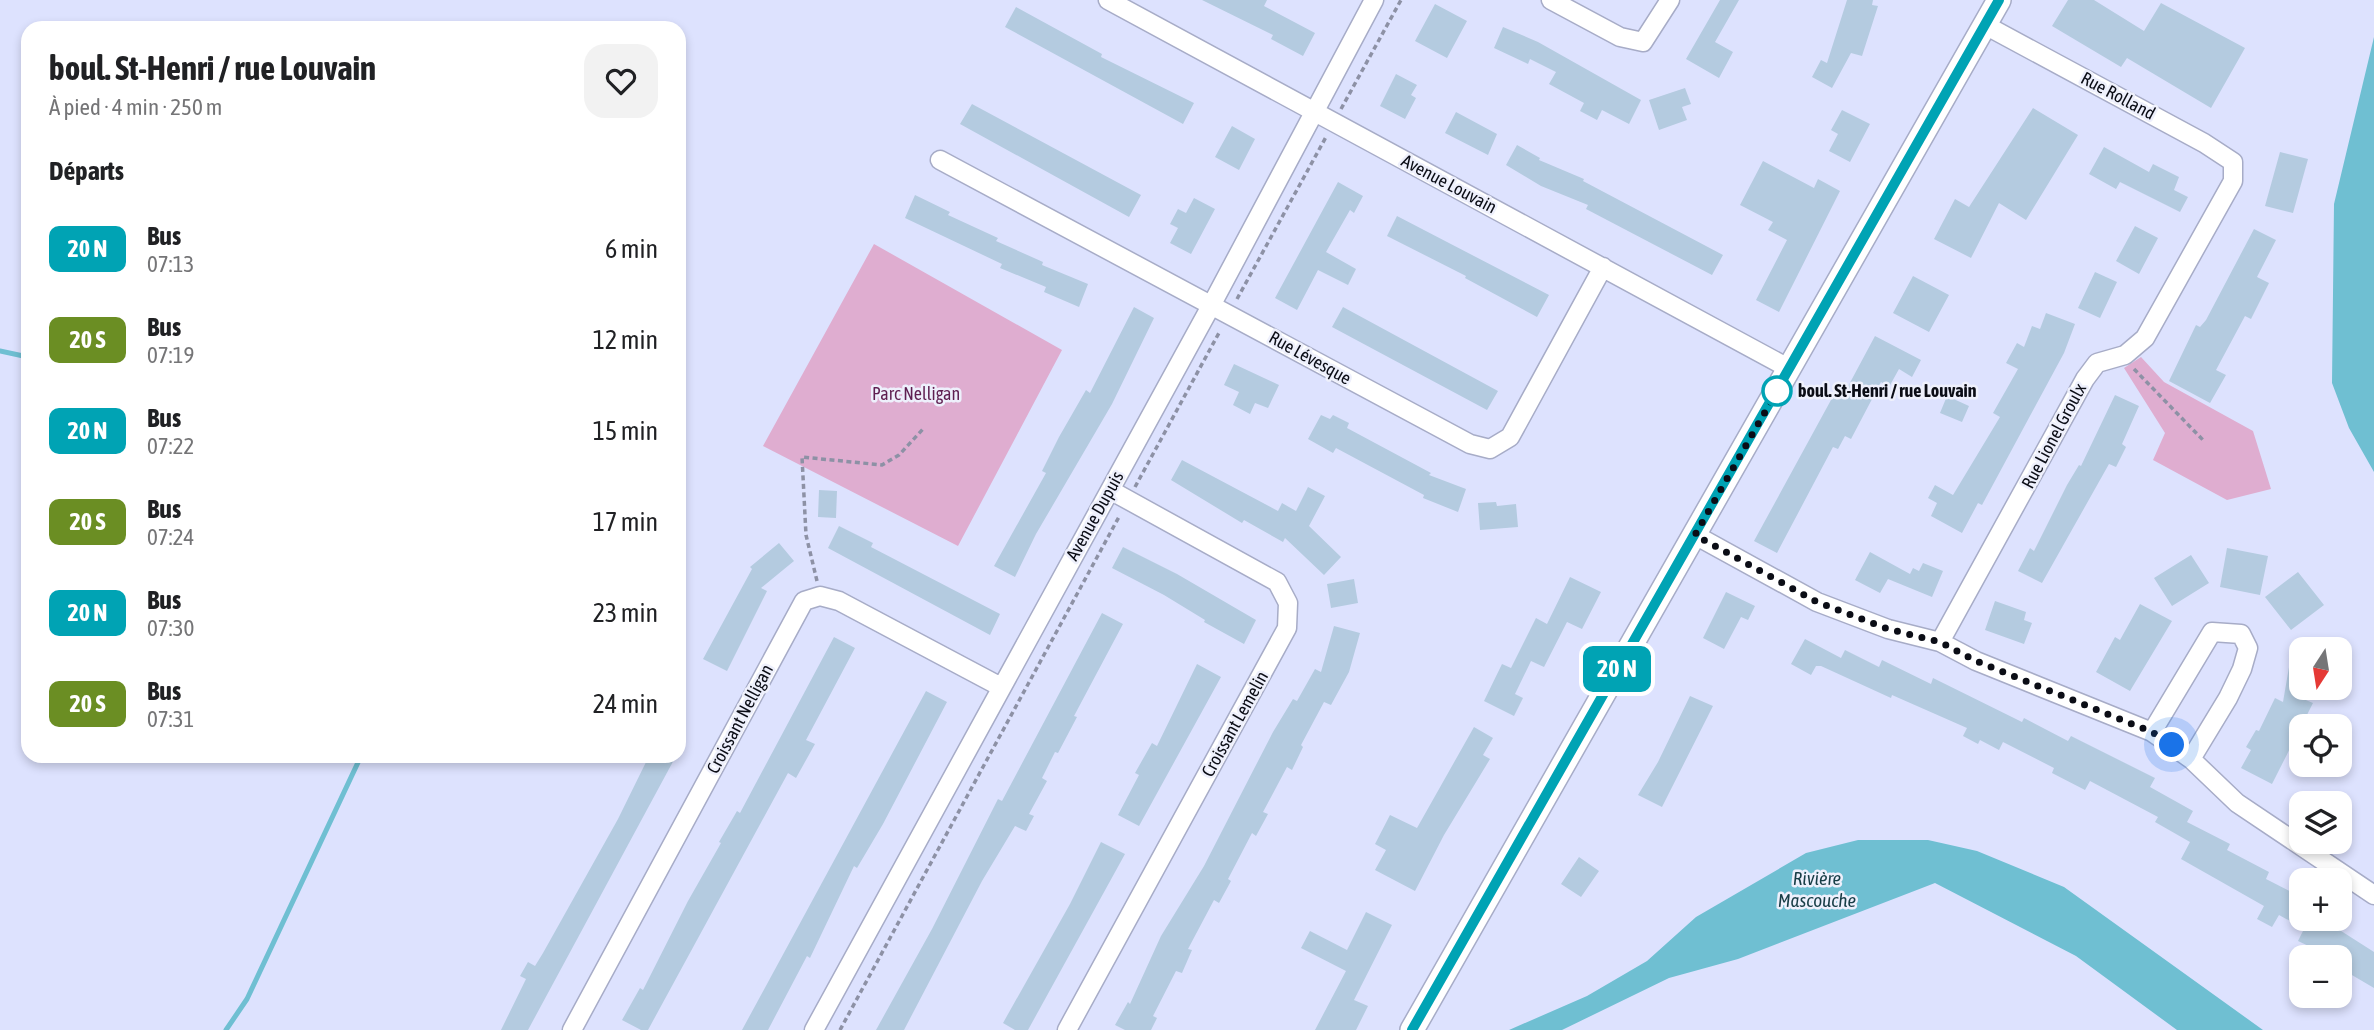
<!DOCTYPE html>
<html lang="fr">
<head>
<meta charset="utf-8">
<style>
	:root { --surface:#fff; --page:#f2f2f2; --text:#202124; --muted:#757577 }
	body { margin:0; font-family:"Asap Condensed",sans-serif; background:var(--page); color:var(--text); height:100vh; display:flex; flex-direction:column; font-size:26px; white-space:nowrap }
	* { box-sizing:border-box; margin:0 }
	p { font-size:23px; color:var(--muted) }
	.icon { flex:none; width:38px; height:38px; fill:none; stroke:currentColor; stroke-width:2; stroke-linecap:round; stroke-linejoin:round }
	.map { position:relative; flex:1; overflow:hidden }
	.side { position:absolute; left:21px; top:21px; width:665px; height:742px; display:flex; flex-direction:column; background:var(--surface); border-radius:21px; box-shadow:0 4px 10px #0003 }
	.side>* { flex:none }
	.badge { padding:0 14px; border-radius:10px; font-size:24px; line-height:46px }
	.needle { width:46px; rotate:192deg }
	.controls { position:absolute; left:2289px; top:637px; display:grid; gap:14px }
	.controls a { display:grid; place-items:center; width:63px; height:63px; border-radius:14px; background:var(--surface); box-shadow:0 4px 10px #0003; font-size:35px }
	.you { position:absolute; width:35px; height:35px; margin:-18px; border:5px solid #fff; border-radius:50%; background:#1a73e8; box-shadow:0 0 0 10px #1a73e833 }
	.map>.badge { position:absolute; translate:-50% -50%; box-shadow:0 0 0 4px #fff }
	h2 { padding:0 28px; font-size:26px; line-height:63px }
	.round { display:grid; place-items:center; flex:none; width:74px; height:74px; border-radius:21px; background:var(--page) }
	.headline { display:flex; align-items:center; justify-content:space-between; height:119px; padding:0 28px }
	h1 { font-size:33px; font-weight:700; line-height:52px }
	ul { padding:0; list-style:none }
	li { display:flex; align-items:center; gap:21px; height:91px; padding:0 28px }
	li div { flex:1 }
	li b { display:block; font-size:26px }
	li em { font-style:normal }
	li .badge { min-width:77px; font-weight:700; text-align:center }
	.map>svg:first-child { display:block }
	.green { fill:#dfadd0 }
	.water { fill:#6fbfd2 }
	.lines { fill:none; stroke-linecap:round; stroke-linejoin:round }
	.stream { stroke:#6fbfd2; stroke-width:5 }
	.building { fill:#b4cbe0 }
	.minor-casing { stroke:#a7acc7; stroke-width:21 }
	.major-casing { stroke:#a7acc7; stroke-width:26 }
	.path { stroke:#8d91a5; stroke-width:3.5; stroke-dasharray:5 3.5; stroke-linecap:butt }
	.minor { stroke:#fff; stroke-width:18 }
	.major { stroke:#fff; stroke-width:23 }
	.line-casing { stroke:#fff; stroke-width:16 }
	.line { stroke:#00a3b4; stroke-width:10 }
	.walk { stroke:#0b0d16; stroke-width:7; stroke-dasharray:0 12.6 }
	.stop-dot { fill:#fff; stroke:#00a3b4; stroke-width:3.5 }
	.labels { text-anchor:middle; stroke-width:5; stroke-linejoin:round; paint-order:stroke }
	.street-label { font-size:18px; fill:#0b0d16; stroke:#eef0fc }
	.stop-label { font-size:18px; font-weight:bold; fill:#0b0d16; stroke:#eef0fc; text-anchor:start }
	.park-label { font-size:18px; fill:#5f1f51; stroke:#eef0fc }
	.water-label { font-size:19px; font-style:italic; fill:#173d46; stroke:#eef0fc }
</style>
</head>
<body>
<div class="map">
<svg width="2374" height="1030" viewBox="0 0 2374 1030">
	<rect width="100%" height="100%" fill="#dde2fe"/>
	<!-- green -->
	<path class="green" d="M874 244 1062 350 958 546 763 446Z
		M2141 357 2164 382 2253 431 2271 489 2227 500 2153 460 2165 433 2124 368Z"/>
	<!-- water -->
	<path class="water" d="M2374 37V472L2349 428 2332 383 2334 204Z
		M1858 840H1928L1977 851 2064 887 2263 1030H2177L2076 956 1935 883 1738 959 1669 978 1562 1030H1509L1587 996 1647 961 1696 917 1806 853Z"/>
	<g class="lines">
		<!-- stream -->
		<path class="stream" d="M0 351 28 357
			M226 1030 247 999 361 756"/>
	</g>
	<!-- building -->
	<path class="building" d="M1202 0H1267L1264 6 1315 33 1303 56 1271 39 1273 35Z
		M1720 0H1739L1715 42 1733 52 1719 78 1686 59Z
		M1847 0H1873L1872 5 1878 6 1862 56 1851 53 1832 88 1812 77 1821 60 1827 63Z
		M2068 0H2094L2144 31 2161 3 2245 48 2211 108 2127 58 2121 67 2052 26Z
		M1435 4 1467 21 1447 58 1415 41Z
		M1016 7 1102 54 1101 57 1194 103 1183 124 1005 27Z
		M1503 27 1538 42 1641 100 1629 124 1602 110 1597 120 1580 111 1584 103 1549 84 1556 72 1530 59 1528 64 1494 48Z
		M1396 74 1417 85 1411 95 1416 98 1405 119 1380 106Z
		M1685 88 1691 104 1682 107 1687 120 1659 130 1649 100Z
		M972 104 1141 195 1129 217 960 124Z
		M2033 108 2078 135 2026 220 1999 203 1971 258 1934 239 1955 199 1969 207Z
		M1842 110 1870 124 1850 162 1829 151 1838 134 1831 130Z
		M1456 112 1497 134 1488 155 1445 133Z
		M1232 126 1255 139 1239 170 1215 157Z
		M1517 145 1540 158 1539 160 1584 179 1583 181 1723 255 1712 275 1586 209 1588 205 1541 186 1506 165Z
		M2104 147 2149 172 2153 164 2179 177 2174 190 2188 197 2180 212 2120 182 2116 189 2089 174Z
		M2280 152 2308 159 2293 213 2265 206Z
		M1763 161 1814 188 1818 179 1840 191 1779 312 1756 300 1787 240 1768 230 1773 222 1740 205Z
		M1338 182 1363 196 1354 213 1350 210 1326 252 1356 269 1348 285 1318 270 1297 310 1275 298Z
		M915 195 950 212 948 215 998 238 996 241 1043 262 1042 265 1088 284 1079 307 1044 292 1046 287 1000 268 1002 264 905 218Z
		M1194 198 1215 209 1191 254 1170 243 1178 228 1170 224 1178 209 1186 213Z
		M1397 216 1549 295 1537 317 1465 278 1466 276 1387 236Z
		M2135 226 2158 238 2139 274 2116 261Z
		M2254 229 2276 240 2257 277 2269 283 2251 319 2245 316 2216 370 2226 375 2210 403 2169 381 2196 325 2200 327 2206 320Z
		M2095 272 2117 282 2100 318 2078 308Z
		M1913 276 1949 295 1929 332 1893 313Z
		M1134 307 1154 318 1112 404 1036 534 1015 577 994 566 1046 473 1042 471 1059 437 1086 390 1090 393Z
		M1343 307 1498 391 1487 410 1332 327Z
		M2046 313 2075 324 2064 353 1982 505 1978 503 1962 533 1931 516 1937 503 1928 498 1935 485 1953 495 2000 417 1993 413 2018 369 2006 363 2017 343 2024 347 2032 326 2040 329Z
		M1875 336 1921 360 1912 377 1899 369 1889 387 1881 382 1851 439 1845 436 1838 449 1833 447 1777 553 1754 541 1837 389 1845 392Z
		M1234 364 1279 385 1268 408 1255 403 1250 414 1233 405 1239 392 1224 385Z
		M2115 395 2139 406 2122 444 2126 447 2116 467 2109 464 2042 583 2018 571 2030 548 2034 551 2067 485 2079 465 2081 466Z
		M1947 396 1969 406 1962 422 1940 413Z
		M1321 415 1330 419 1333 415 1349 423 1347 428 1431 473 1429 475 1466 489 1458 512 1423 498 1424 495 1336 448 1333 453 1308 439Z
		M1182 460 1278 511 1282 503 1296 511 1308 487 1325 496 1309 526 1341 557 1324 575 1285 538 1283 542 1244 520 1242 523 1171 480Z
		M819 490 837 491 836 518 818 517Z
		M1496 502 1497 506 1516 504 1518 527 1480 530 1478 503Z
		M839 526 873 543 871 547 1000 614 990 635 828 548Z
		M779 543 794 561 761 588 767 591 727 671 703 659 752 569 750 567Z
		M1123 547 1177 574 1256 620 1244 644 1204 622 1205 620 1164 595 1112 568Z
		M2227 548 2268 556 2260 595 2220 587Z
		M1870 552 1910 574 1913 568 1919 571 1923 563 1943 571 1932 597 1888 579 1880 593 1855 580Z
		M2191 555 2209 583 2172 606 2154 578Z
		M2298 572 2324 605 2291 630 2265 597Z
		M1570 577 1601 592 1582 629 1567 622 1544 667 1531 661 1515 694 1523 698 1514 716 1484 701 1502 664 1511 668 1536 618 1547 624Z
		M1354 579 1358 603 1331 608 1327 584Z
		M1726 592 1755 606 1748 620 1741 617 1724 649 1703 638Z
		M1995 601 2026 612 2024 620 2032 623 2024 644 1985 630Z
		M2140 604 2172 621 2130 691 2096 672 2115 637 2120 640Z
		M1102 613 1123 624 1074 716 1077 717 1058 753 1055 752 1042 778 1047 781 1029 814 1034 816 1026 831 1015 826 982 881 904 1030H876L932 929 998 799 1002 801Z
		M1334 626 1360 633 1349 672 1331 705 1324 702 1301 745 1303 747 1292 770 1287 767 1263 812 1268 814 1256 836 1252 833 1228 879 1231 881 1219 903 1214 900 1188 949 1192 950 1182 973 1176 971 1153 1016 1157 1018 1151 1030H1125L1115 1025 1128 1002 1130 1004 1161 936 1204 866 1273 732 1293 699 1297 701 1315 669 1321 672Z
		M834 637 855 648 806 740 815 744 796 778 788 773 648 1030H641L622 1020 640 988 643 990 688 901 721 843 719 842 737 811 740 813Z
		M1805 639 1841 658 1845 650 1879 667 1882 660 1931 684 1933 678 2022 722 2024 718 2068 741 2071 736 2155 778 2150 787 2193 811 2187 822 2230 844 2227 850 2269 872 2266 879 2301 897V927L2279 915 2272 927 2257 919 2264 906 2181 859 2190 842 2155 822 2158 817 2090 781 2085 790 2052 773 2054 768 2003 742 1999 750 1980 740 1978 744 1963 736 1967 728 1892 695 1891 698 1821 666H1816L1811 675 1791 664Z
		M2293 644H2301V698L2313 703 2272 784 2241 768 2251 750 2246 747 2256 730 2259 731 2275 698 2283 702Z
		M1197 664 1221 677 1139 826 1118 815 1139 775 1135 773 1152 743 1157 746Z
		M926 691 947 702 883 824 857 868 854 866 810 958 807 956 768 1030H742Z
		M1690 696 1713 706 1662 807 1638 795 1658 762Z
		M1474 727 1493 738 1483 755 1490 759 1444 835 1415 891 1375 870 1386 850 1375 844 1390 815 1417 828Z
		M649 756H676L528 1030H501L526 979 520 976 528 962 535 966 543 953 618 819Z
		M1101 842 1125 854 1028 1030H1015L1003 1023 1070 904Z
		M1579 857 1599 871 1581 897 1561 884Z
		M1366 912 1392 925 1354 1000 1368 1006 1356 1030H1315L1346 971 1301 948 1310 931 1347 950Z
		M2309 919H2342L2338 929 2374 952V988L2340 968V957H2332L2298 941Z"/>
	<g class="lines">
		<!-- minor casing -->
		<g class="minor-casing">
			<path id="minor" d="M1108 0 1790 369
				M1551 0 1620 37 1643 42 1670 0
				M940 160 1470 444 1490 449 1510 437 1603 267
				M1695 535 1817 602 1888 629 1940 642 1976 661 2152 732 2191 759 2237 803 2374 895
				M1940 642 2085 379 2097 363 2125 355 2145 338 2233 181V162L2204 143 1985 25
				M2152 732 2212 632 2241 634 2248 648 2242 669 2228 698 2191 759
				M572 1030 804 601 820 596 839 601 1001 687
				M814 1030 1212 304 1374 0
				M1067 1030 1287 628 1288 603 1277 582 1110 490"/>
		</g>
		<!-- major casing -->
		<g class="major-casing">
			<path id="major" d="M1412 1030 1999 0"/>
		</g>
		<!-- path -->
		<path class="path" d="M1341 109 1401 0
			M1237 299 1326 137
			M2134 369 2203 440
			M1135 487 1220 331
			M817 581 806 535 802 457 882 465 899 455 923 429
			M840 1030 1120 515"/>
		<!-- minor -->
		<use href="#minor" class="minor"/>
		<!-- major -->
		<use href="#major" class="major"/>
	</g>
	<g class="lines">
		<!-- line casing -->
		<g class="line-casing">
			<path id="line" d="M1412 1030 1999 0"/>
		</g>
		<!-- line -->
		<use href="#line" class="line"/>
		<!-- walk -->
		<path class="walk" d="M1777 391 1695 535 1817 602 1888 629 1940 642 1976 661 2152 732 2172 745"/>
	</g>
	<!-- markers -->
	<circle class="stop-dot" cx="1777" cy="391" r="14"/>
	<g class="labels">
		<!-- street labels -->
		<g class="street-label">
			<text transform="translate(2118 96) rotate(28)" y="6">Rue Rolland</text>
			<text transform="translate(1449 184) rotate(28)" y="6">Avenue Louvain</text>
			<text transform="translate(1310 358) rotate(29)" y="6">Rue Lévesque</text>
			<text transform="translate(2054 436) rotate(-62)" y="6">Rue Lionel Groulx</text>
			<text transform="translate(1095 516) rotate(-61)" y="6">Avenue Dupuis</text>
			<text transform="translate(740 719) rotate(-62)" y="6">Croissant Nelligan</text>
			<text transform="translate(1235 724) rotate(-61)" y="6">Croissant Lemelin</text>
		</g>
		<!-- stop labels -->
		<g class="stop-label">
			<text x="1798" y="397">boul. St-Henri / rue Louvain</text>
		</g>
		<!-- park labels -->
		<g class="park-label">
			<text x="916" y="400">Parc Nelligan</text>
		</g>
		<!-- water labels -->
		<g class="water-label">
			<text x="1817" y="885">Rivière<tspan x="1817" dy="22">Mascouche</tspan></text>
		</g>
	</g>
</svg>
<div class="controls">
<a><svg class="needle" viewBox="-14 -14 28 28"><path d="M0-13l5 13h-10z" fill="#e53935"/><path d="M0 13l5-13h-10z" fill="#757577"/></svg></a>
<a><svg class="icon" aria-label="locate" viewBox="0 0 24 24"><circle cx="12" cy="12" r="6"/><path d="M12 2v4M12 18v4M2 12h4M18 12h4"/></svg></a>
<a><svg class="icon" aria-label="layers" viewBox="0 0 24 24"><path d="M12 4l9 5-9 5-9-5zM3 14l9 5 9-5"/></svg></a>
<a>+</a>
<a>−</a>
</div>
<div class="you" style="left:2172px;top:745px"></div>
<b class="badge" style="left:1617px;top:669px;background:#00a3b4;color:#fff">20 N</b>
<section class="side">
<div class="headline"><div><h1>boul. St-Henri / rue Louvain</h1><p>À pied · 4 min · 250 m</p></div><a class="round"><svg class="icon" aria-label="heart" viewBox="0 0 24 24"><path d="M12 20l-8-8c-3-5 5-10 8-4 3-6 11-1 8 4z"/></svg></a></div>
<h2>Départs</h2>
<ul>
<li><span class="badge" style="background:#00a3b4;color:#fff">20 N</span><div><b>Bus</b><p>07:13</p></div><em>6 min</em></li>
<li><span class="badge" style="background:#6b8e23;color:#fff">20 S</span><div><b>Bus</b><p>07:19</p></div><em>12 min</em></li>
<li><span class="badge" style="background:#00a3b4;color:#fff">20 N</span><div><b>Bus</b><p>07:22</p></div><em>15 min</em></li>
<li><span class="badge" style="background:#6b8e23;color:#fff">20 S</span><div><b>Bus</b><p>07:24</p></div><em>17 min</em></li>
<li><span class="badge" style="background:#00a3b4;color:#fff">20 N</span><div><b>Bus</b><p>07:30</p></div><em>23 min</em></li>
<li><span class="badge" style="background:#6b8e23;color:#fff">20 S</span><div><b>Bus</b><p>07:31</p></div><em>24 min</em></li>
</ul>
</section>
</div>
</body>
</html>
